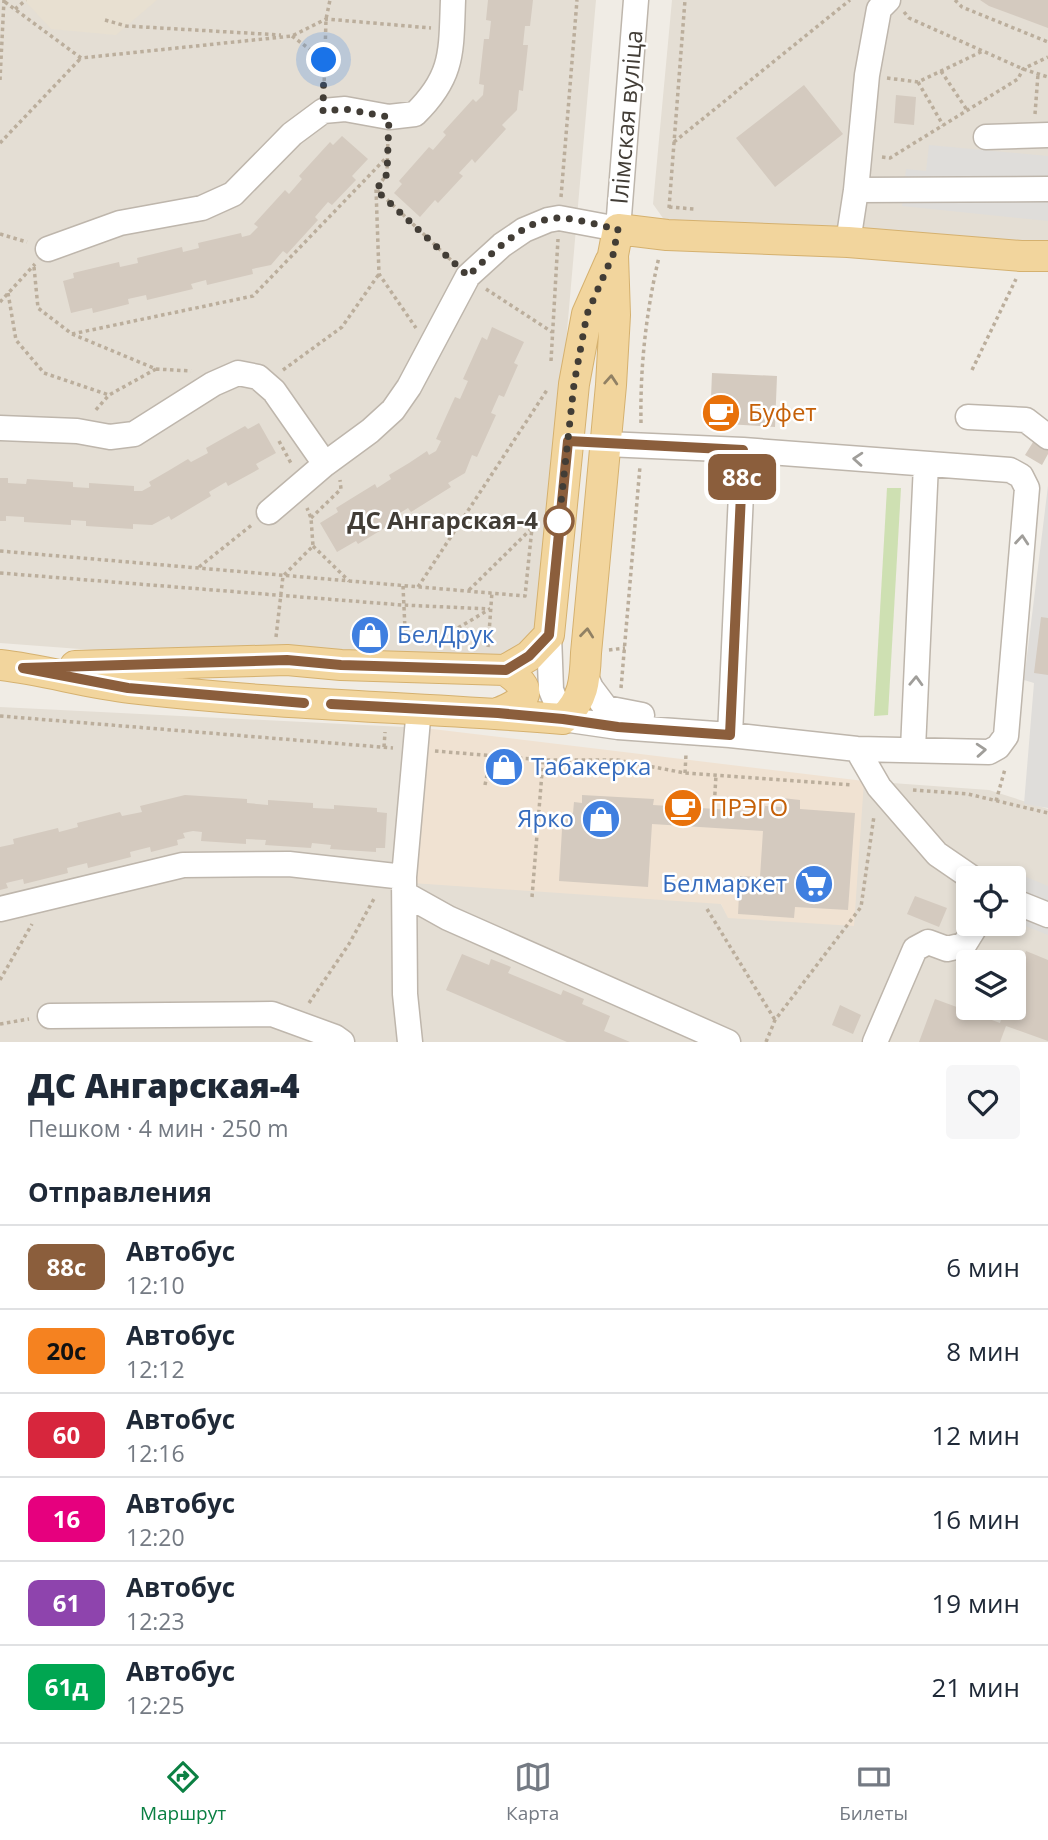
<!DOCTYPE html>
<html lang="ru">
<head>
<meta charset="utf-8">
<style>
	:root { --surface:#fff; --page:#f6f6f7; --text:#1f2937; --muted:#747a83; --line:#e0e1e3; --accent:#0b8043 }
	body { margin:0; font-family:"Open Sans",sans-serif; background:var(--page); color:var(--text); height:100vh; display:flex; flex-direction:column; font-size:26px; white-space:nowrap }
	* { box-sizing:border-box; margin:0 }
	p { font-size:23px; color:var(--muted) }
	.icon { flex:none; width:38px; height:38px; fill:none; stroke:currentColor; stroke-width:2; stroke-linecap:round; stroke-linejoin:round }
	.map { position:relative; height:1042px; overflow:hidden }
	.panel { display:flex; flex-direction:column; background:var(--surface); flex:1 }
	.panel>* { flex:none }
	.badge { padding:0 14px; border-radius:10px; font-size:24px; line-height:46px }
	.tools { position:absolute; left:956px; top:866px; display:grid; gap:14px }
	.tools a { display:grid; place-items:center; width:70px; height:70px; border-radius:7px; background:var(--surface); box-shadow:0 4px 10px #0003; font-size:35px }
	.you { position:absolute; width:35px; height:35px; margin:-18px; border:5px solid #fff; border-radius:50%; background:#1a73e8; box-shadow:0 0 0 10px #1a73e833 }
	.map>.badge { position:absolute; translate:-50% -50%; box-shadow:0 0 0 4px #fff }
	h2 { padding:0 28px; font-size:26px; line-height:63px }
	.round { display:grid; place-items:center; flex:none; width:74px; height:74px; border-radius:7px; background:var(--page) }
	.overview { display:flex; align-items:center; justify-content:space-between; height:119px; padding:0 28px }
	h1 { font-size:33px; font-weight:800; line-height:52px }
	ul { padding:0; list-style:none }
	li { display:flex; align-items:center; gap:21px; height:84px; padding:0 28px; border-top:2px solid var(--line) }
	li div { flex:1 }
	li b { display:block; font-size:26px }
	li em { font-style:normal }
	li .badge { min-width:77px; font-weight:700; text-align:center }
	.menu { display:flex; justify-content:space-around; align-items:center; height:98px; border-top:2px solid var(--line); background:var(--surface); font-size:19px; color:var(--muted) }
	.menu a { display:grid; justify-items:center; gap:4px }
	.menu .on { color:var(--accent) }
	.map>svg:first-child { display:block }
	.residential { fill:#e4ded4; fill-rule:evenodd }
	.commercial { fill:#f0e2d2 }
	.education { fill:#e8e0d1 }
	.green { fill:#cee0b2 }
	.parking { fill:#dfddda }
	.building { fill:#d4cabf }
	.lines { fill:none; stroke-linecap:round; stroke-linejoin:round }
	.minor-casing { stroke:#beb6ac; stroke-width:27 }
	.major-casing { stroke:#d5b16f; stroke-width:32 }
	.path { stroke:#bbae9c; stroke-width:3.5; stroke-dasharray:3.5 3.5; stroke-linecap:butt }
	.minor { stroke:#fff; stroke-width:24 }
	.major { stroke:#f2d59d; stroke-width:30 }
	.oneway { stroke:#918164 }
	.oneway2 { stroke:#a09e9a }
	.line-casing { stroke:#fff; stroke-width:16 }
	.line { stroke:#8b5e3c; stroke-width:10 }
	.walk { stroke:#423d36; stroke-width:7; stroke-dasharray:0 12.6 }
	.stop-dot { fill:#fff; stroke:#8b5e3c; stroke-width:3.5 }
	.labels { text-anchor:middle; stroke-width:5; stroke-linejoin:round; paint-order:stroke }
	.street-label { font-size:24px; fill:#423d36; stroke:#fff }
	.food-label { font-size:24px; fill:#c56008; stroke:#fff; text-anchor:start }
	.stop-label { font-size:24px; font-weight:bold; fill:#423d36; stroke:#fff; text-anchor:end }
	.shop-label { font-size:24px; fill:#366cbe; stroke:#fff; text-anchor:start }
</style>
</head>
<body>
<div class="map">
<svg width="1048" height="1042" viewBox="0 0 1048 1042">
	<rect width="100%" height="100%" fill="#f0ece5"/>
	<!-- residential -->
	<path class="residential" d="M0 0H596L541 628 504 664 120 652 0 643Z
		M672 0H1048V250L665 221 653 204Z
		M0 707 424 728 721 904 729 918 864 781 989 790 1048 809V1042H0ZM968 878H1013V924H968ZM968 962H1013V1008H968Z"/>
	<!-- commercial -->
	<path class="commercial" d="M424 728 864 781 854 926 728 918 721 904 412 883Z"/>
	<!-- education -->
	<path class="education" d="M24 0H157L116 35 51 29Z"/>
	<!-- green -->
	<path class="green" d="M887 488H901L888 715 874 716Z"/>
	<!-- parking -->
	<path class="parking" d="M929 145 1048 156V221L902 206 906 169 926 171Z
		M1048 486V808L1024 804 1034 683 1024 680Z
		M1012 871 1048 886V935L1013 921V878H1009Z"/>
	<!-- building -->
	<path class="building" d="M488 0H533L530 26H525L523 45H528L523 91 519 90 517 110 502 125 506 129 475 163 472 159 459 173 463 176 438 203 435 200 420 217 394 193 402 184 399 181 429 147 433 150 446 135 443 132 473 99 476 102 483 95 484 85 479 84 484 39H489L491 21 486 20Z
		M980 0H1048V28L989 6Z
		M804 85 843 134 775 187 736 138Z
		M896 95 916 97 914 125 894 123Z
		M342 136 368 159 352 176 356 180 332 205 328 202 315 217 318 220 287 254 283 251 271 265 252 269 253 274 207 285 206 280 191 284 193 289 147 300 146 295 128 299 129 304 93 313 92 308 71 313 63 281 74 278 73 273 119 262 120 267 138 263 137 258 182 247 183 252 199 248 198 243 241 233 242 237 250 235 258 227 254 224 285 190 289 194 302 179 299 176 330 142 333 145Z
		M492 327 524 342 514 363 518 365 504 397 499 395 491 413 496 415 477 457 472 455 465 473 448 483 451 487 411 512 408 508 395 516 398 520 358 544 356 541 337 552 320 523 338 512 336 508 357 495 375 484 377 488 391 479 389 475 409 463 427 451 429 455 436 451 441 441 436 439 445 419 455 397 460 399 468 381 463 379 482 337 487 340Z
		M712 373 777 376 775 427 710 423Z
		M259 423 276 453 256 464 259 469 228 486 226 482 209 492 211 496 171 520 169 516 152 525 133 524V529L86 526V521L71 520V525L24 522V517L6 516V521H0V478H8V483L26 484 27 479 73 482V487L89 488V483L134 486V491H142L151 486 149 482 168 471 188 459 191 462 208 453 206 448 245 426 248 429Z
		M1035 439 1048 447V454L1042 465 1025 455Z
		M1041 617 1048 618V675L1034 673Z
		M185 795 247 799V803L268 805V800L313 803V808L334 809V805L377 808V812L387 813 385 848H376V852L330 849 331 845 312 843 311 848 265 845 266 840 246 839V844L201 841 202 832 193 831 183 833 185 838 177 840 178 845 151 852 150 847 130 852 131 857 88 868 87 863 67 868 68 873 24 884 23 879 6 883 8 888 0 890V847L14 844 13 839 58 828 59 832 78 827 77 823 120 812 122 816 142 812 140 806Z
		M582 795 654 799 653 805 764 812 765 806 781 807 782 798 800 800V809L855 813 848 910 795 907 794 918 738 914 740 876 760 877 763 831 652 824 648 887 559 881 563 812 573 813 574 802 582 803Z
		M915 896 947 908 939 927 907 914Z
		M1026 951 1048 960V1041L1006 1026 1000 1042H919L935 999 1000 1023 1005 1008H1013V986Z
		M462 954 489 965 491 959 511 967 508 973 561 995 563 990 584 999 582 1004 610 1016 604 1031 630 1042H567L446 990Z
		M840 1005 861 1015 853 1034 832 1025Z"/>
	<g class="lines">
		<!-- minor casing -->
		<g class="minor-casing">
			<path id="minor" d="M986 137 1048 135
				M856 190 1048 189
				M848 242 856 190 867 75 879 9 888 0
				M48 249 120 223 202 208 233 194 292 134 323 111 345 109 389 117 415 114C454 76 451 51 453 0
				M968 417 1026 420 1048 437
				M0 428 77 431 110 437 134 434 213 384 238 373 258 377 274 391 325 464
				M269 512 325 464 370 431 393 410 409 387 468 276 502 245 524 230 548 220 559 218 618 229 636 0
				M549 635 551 690 563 719 618 727 730 735 857 749 989 752 998 747 1006 736 1027 488 1021 476 1010 470 743 450 606 444
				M585 675 591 688 606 708 642 715
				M730 735 743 450
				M857 749 879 787 937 854 972 878
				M913 749 926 464
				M405 894 448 918 728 1042
				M1013 901 1048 915
				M0 909 183 865 289 864 404 877
				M50 1016 272 1014 335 1037 342 1042
				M410 1042 405 994 404 877 419 708
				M875 1042 915 949 928 942 947 949 964 945 977 924"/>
		</g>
		<!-- major casing -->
		<g class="major-casing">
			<path id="major" d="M0 665C44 670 87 683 131 688 275 705 419 707 563 719 584 699 585 681 586 653L611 385 615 315 613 255 618 229 667 235 848 242 1021 256H1048
				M75 666 287 660 341 665 505 670 529 656 549 635 574 384 587 314 610 262
				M498 713C528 701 535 690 505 670"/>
		</g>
		<!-- path -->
		<path class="path" d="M955 0 962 7 1048 42
			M5 2 81 58 292 36 326 19 431 28
			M15 9 26 0
			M904 12 909 18 1023 69 1048 77
			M105 20 126 26 281 35
			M292 36 324 60
			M941 71 967 110
			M887 78 918 82 983 51
			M0 80 4 0
			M918 82 943 125
			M324 88 326 19 330 0
			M1035 114 1038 74
			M388 137 387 174 376 189 379 274 416 328
			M674 142 850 0
			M0 143 81 58
			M882 157 890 158 1018 79 1023 69 1048 57
			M377 190 453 262
			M561 197 577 0
			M669 207 694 209
			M669 208 685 0
			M0 234 27 242
			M34 267 38 308 72 334 156 369 109 395 94 412
			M486 289 552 332
			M8 293 16 340 44 373 109 395
			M0 302 35 264
			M72 334 253 296 387 157
			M551 361 558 239
			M156 369 191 371
			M283 370 342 327 379 274
			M972 370 1016 279
			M641 423C640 367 646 312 659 257
			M279 441 292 465
			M311 518 341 489 340 480
			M313 546 349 581
			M0 551 525 596 533 518
			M199 567 253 524
			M0 573 402 605 490 609
			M403 586 405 629 413 641
			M418 587 547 390
			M469 590 532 528
			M276 637 283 576 313 546 311 518 307 508
			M434 642 490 609
			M488 647 492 592
			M609 650 625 648
			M621 688 640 466
			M0 716 393 748
			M384 747 385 732
			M435 751 543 760H617L685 773 853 785
			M685 773 686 754
			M485 785 491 755
			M913 790 968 794 1048 813
			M996 801 1005 769
			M714 809 716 775
			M532 897 543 760
			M707 909 775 1020
			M0 980 32 924
			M309 1003 349 944 375 897
			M0 1024 29 1019
			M766 1042 775 1020 861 907 874 816"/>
		<!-- minor -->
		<use href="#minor" class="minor"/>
		<!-- major -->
		<use href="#major" class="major"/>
	</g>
	<!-- one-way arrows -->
	<defs><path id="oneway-chevron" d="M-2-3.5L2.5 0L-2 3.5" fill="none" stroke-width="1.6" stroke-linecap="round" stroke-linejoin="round" transform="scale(1.75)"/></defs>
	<g class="oneway">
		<use href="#oneway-chevron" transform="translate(611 380) rotate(-86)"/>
		<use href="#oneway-chevron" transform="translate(587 633) rotate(-84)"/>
	</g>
	<g class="oneway2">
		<use href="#oneway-chevron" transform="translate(858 459) rotate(-176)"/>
		<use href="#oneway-chevron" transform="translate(1022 540) rotate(-85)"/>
		<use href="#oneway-chevron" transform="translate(916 681) rotate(-88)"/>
		<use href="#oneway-chevron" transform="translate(981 750) rotate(-4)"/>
	</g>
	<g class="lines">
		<!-- line casing -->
		<g class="line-casing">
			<path id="line" d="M304 703 128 688 23 668 287 660 341 665 506 670 529 656 549 635 568 441 743 450 730 735 618 727 563 719 498 713 331 704"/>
		</g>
		<!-- line -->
		<use href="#line" class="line"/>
		<!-- walk -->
		<path class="walk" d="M324 60 323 111 345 109 389 117 387 174 376 190 468 276C490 255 526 218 558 218 577 218 599 226 618 229L613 255 587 314 574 384 559 521"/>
	</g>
	<!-- icons -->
	<defs>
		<g id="cafe-disc" transform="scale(2.0125)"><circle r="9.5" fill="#e8710a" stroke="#fff"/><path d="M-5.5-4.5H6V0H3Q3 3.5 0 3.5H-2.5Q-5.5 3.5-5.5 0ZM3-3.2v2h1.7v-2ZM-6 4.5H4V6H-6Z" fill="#fff"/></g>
		<g id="shop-disc" transform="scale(2.0125)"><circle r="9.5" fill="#3f7fe0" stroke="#fff"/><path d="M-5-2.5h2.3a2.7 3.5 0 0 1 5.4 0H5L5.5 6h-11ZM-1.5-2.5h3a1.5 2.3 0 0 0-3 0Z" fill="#fff"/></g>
		<g id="supermarket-disc" transform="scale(2.0125)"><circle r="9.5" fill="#3f7fe0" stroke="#fff"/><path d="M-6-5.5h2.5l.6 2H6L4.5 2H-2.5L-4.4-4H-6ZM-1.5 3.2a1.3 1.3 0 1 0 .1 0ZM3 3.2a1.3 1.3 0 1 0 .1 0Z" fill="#fff"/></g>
	</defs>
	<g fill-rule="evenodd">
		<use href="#cafe-disc" x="721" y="413"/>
		<use href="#shop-disc" x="370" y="635"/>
		<use href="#shop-disc" x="504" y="767"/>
		<use href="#cafe-disc" x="683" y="808"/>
		<use href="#shop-disc" x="601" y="819"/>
		<use href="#supermarket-disc" x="814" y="884"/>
	</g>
	<!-- markers -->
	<circle class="stop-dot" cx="559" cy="521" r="14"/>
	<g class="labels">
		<!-- street labels -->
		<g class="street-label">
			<text transform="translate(627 117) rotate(-85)" y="8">Ілімская вуліца</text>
		</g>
		<!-- food labels -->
		<g class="food-label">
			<text x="748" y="421">Буфет</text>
			<text x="710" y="816">ПРЭГО</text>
		</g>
		<!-- stop labels -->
		<g class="stop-label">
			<text x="538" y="529">ДС Ангарская-4</text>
		</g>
		<!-- shop labels -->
		<g class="shop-label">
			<text x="397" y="643">БелДрук</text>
			<text x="531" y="775">Табакерка</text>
			<text x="574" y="827" text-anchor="end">Ярко</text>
			<text x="787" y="892" text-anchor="end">Белмаркет</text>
		</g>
	</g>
</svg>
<div class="tools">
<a><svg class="icon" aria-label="locate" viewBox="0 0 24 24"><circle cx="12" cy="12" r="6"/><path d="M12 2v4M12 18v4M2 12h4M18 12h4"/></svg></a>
<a><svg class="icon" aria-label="layers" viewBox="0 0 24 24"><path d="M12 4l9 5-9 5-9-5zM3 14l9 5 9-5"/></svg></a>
</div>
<div class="you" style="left:324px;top:60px"></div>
<b class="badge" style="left:742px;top:477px;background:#8b5e3c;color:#fff">88с</b>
</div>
<section class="panel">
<div class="overview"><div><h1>ДС Ангарская-4</h1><p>Пешком · 4 мин · 250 m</p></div><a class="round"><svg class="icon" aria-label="heart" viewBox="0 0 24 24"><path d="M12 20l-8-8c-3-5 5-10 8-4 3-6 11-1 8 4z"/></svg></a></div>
<h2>Отправления</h2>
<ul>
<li><span class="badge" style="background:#8b5e3c;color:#fff">88с</span><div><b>Автобус</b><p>12:10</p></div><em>6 мин</em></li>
<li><span class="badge" style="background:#f58220;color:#111">20с</span><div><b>Автобус</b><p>12:12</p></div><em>8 мин</em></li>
<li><span class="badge" style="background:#d7263d;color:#fff">60</span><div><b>Автобус</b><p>12:16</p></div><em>12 мин</em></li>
<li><span class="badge" style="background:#e6007e;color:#fff">16</span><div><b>Автобус</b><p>12:20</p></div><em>16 мин</em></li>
<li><span class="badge" style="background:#8e44ad;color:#fff">61</span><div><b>Автобус</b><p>12:23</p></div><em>19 мин</em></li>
<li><span class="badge" style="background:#00a651;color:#fff">61д</span><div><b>Автобус</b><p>12:25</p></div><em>21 мин</em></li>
</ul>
</section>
<nav class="menu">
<a class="on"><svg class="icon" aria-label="directions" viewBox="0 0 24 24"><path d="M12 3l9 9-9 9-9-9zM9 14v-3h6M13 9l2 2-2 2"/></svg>Маршрут</a>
<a><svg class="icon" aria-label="map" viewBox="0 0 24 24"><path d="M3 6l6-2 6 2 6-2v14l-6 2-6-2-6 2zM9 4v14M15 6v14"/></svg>Карта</a>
<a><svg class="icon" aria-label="tickets" viewBox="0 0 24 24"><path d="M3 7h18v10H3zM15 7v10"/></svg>Билеты</a>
</nav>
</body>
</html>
